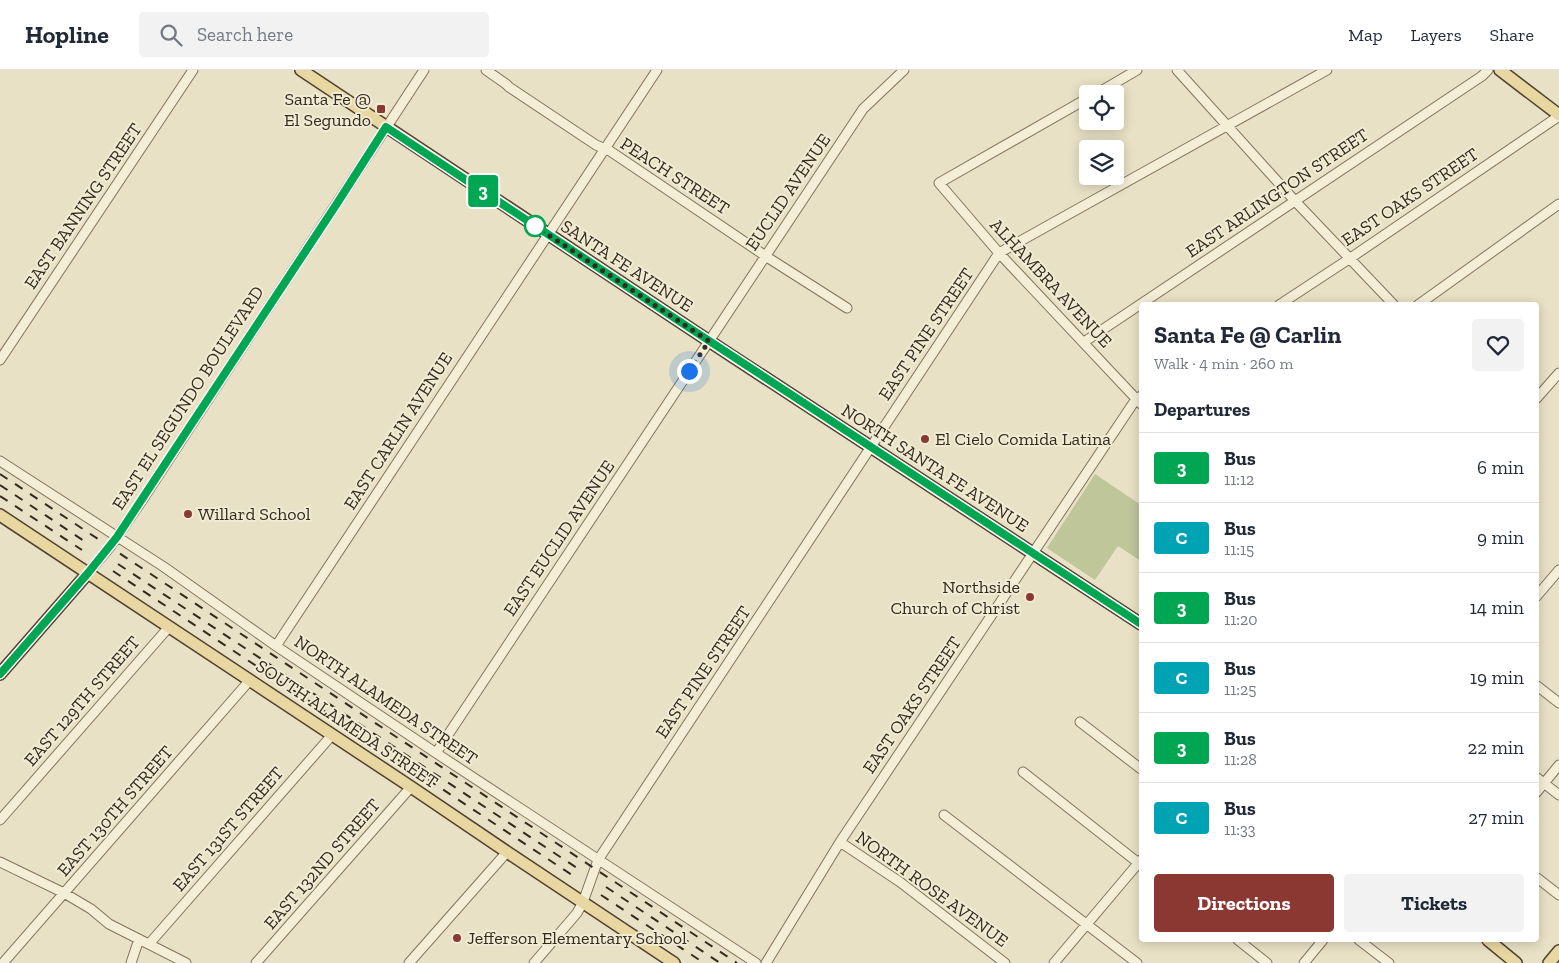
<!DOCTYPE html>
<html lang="en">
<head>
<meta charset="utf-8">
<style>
	:root { --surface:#fff; --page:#f2f2f3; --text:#1f2937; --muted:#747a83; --line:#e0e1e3; --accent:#8b3833 }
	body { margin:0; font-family:"Zilla Slab",serif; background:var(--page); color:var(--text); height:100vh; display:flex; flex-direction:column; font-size:19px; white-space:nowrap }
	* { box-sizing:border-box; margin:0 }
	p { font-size:16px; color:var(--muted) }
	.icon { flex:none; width:28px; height:28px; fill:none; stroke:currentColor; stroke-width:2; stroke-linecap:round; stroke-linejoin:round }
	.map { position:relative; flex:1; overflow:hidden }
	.drawer { position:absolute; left:1139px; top:232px; width:400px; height:640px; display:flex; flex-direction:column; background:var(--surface); border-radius:5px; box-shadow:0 2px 12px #0003 }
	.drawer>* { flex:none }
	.badge { padding:0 10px; border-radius:4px; font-size:18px; line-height:32px }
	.tools { position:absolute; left:1079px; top:15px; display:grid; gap:10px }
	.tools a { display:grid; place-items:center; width:45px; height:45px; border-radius:5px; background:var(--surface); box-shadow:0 2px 12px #0003; font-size:25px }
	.you { position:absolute; width:25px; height:25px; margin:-12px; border:4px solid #fff; border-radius:50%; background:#1a73e8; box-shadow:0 0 0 8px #1a73e833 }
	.map>.badge { position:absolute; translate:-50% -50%; box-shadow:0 0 0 2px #fff }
	h2 { padding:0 15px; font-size:19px; line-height:45px }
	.round { display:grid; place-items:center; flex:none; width:52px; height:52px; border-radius:5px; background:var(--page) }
	.overview { display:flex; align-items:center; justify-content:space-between; height:85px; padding:0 15px }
	h1 { font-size:24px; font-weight:700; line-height:38px }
	.primary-button { display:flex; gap:10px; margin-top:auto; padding:10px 15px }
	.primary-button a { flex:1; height:58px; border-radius:5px; background:var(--accent); color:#fff; font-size:20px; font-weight:700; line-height:58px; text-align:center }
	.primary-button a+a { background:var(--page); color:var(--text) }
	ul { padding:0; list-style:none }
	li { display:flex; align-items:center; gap:15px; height:70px; padding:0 15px; border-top:1px solid var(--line) }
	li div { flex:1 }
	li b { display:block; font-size:19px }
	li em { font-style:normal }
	li .badge { min-width:55px; font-weight:700; text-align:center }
	header { display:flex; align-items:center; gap:30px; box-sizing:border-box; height:70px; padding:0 25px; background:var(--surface); border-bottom:1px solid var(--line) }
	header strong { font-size:24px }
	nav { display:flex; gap:28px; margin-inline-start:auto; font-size:18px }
	.search { width:350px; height:45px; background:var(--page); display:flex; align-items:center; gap:12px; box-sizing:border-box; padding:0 18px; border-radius:5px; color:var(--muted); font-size:19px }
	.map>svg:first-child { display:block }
	.green { fill:#bec69a }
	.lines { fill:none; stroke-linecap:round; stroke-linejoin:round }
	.minor-casing { stroke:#82735d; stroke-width:11 }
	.major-casing { stroke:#504131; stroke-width:14 }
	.minor { stroke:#f5eed7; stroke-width:9 }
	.major { stroke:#e8d7a1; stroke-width:11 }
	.rail { stroke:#342b1f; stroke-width:2; stroke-dasharray:9 9; stroke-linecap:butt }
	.line-casing { stroke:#fff; stroke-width:11 }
	.line { stroke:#00a651; stroke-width:8 }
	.walk { stroke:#342b1f; stroke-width:5; stroke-dasharray:0 9 }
	.poi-dot { fill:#8b3833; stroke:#f1ebd4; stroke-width:2 }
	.stop-dot { fill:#fff; stroke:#00a651; stroke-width:2.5 }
	.labels { text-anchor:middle; stroke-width:4; stroke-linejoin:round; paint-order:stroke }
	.poi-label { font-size:18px; fill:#342b1f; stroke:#f1ebd4; text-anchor:start }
	.street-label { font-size:18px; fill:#342b1f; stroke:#f1ebd4 }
</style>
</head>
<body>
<header>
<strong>Hopline</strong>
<div class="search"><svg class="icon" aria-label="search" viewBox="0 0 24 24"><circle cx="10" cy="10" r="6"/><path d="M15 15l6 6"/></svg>Search here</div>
<nav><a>Map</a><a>Layers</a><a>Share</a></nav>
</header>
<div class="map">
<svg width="1559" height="893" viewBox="0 0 1559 893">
	<rect width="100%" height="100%" fill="#e9e1c5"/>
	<!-- green -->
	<path class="green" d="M1095 404 1141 435V491L1118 476 1095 510 1047 478Z"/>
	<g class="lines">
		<!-- minor casing -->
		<g class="minor-casing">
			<path id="minor" d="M486 0 506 14 509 17 596 75 610 81 770 189 847 238
				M1177 0 1295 131 1394 235
				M1096 24 1137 0
				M1088 28 939 113 999 183 1141 334
				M1279 235 1349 189 1559 46
				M1418 235 1559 134
				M1084 272 1482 6 1488 0
				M0 290 193 0
				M1536 329 1559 303
				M0 391 164 497 276 576 436 683 756 893
				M88 503 110 477 141 432 424 0
				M1536 527 1559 500
				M276 576 657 0
				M1536 615 1559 633
				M1080 652 1141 699
				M436 683 863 39 904 0
				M1023 702 1141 795
				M1536 707 1559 725
				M1536 723 1559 695
				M944 745 1137 893
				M0 750 169 557
				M840 772 900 812 1005 893
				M0 792 64 823 91 839 109 854 186 893
				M1536 807 1559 825
				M1238 870 1267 893
				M1359 870 1389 893
				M149 874 332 665
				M3 893 250 610
				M131 893 139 869
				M256 893 411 717
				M409 893 507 782
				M534 893 577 843 583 832 598 790 999 183 1327 0
				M766 893 840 772 1136 329 1141 326
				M1054 893 1141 790
				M1304 893 1323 870"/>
		</g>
		<!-- major casing -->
		<g class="major-casing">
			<path id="major" d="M301 0 709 271 1141 554
				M1500 0 1559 45
				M0 445 411 717 507 782 674 893
				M0 604 88 503
				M1488 870 1516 893
				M1549 893 1559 881"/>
		</g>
		<!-- minor -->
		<use href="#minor" class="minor"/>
		<!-- major -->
		<use href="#major" class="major"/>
		<!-- rail -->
		<path class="rail" d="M0 404 737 893
			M0 415 87 473
			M0 426 82 480
			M118 494 583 802
			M113 501 578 809
			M606 817 720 893
			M601 825 704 893"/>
	</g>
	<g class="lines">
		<!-- line casing -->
		<g class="line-casing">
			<path id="line" d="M0 604 88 503 117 467 336 135 386 57 685 255 1141 554"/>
		</g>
		<!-- line -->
		<use href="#line" class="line"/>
		<!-- walk -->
		<path class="walk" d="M535 156 709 271 689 301"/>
	</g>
	<!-- markers -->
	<g class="poi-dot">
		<rect x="376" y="34" width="10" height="10" rx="2.5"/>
		<circle cx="925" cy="369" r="5"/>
		<circle cx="188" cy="444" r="5"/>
		<circle cx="1030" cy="527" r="5"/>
		<circle cx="457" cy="868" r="5"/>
	</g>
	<circle class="stop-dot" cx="535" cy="156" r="10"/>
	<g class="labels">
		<!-- poi labels -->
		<g class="poi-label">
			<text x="371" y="35" text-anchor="end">Santa Fe @<tspan x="371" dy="21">El Segundo</tspan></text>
			<text x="935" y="375">El Cielo Comida Latina</text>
			<text x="198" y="450">Willard School</text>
			<text x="1020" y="523" text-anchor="end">Northside<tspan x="1020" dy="21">Church of Christ</tspan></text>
			<text x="467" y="874">Jefferson Elementary School</text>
		</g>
		<!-- street labels -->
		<g class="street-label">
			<text transform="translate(675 106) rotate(33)" y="6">PEACH STREET</text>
			<text transform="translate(788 122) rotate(-56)" y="6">EUCLID AVENUE</text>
			<text transform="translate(1277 123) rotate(-34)" y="6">EAST ARLINGTON STREET</text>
			<text transform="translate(1410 127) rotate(-34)" y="6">EAST OAKS STREET</text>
			<text transform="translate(83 136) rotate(-56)" y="6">EAST BANNING STREET</text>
			<text transform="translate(627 196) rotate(33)" y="6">SANTA FE AVENUE</text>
			<text transform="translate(1051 213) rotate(47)" y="6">ALHAMBRA AVENUE</text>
			<text transform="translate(926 264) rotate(-56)" y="6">EAST PINE STREET</text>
			<text transform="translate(188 328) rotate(-57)" y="6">EAST EL SEGUNDO BOULEVARD</text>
			<text transform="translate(398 361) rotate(-57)" y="6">EAST CARLIN AVENUE</text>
			<text transform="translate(935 398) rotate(33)" y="6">NORTH SANTA FE AVENUE</text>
			<text transform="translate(559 468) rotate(-56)" y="6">EAST EUCLID AVENUE</text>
			<text transform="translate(703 602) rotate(-56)" y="6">EAST PINE STREET</text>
			<text transform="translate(386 630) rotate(34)" y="6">NORTH ALAMEDA STREET</text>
			<text transform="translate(82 631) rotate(-49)" y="6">EAST 129TH STREET</text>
			<text transform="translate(912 635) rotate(-56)" y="6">EAST OAKS STREET</text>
			<text transform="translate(347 654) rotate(34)" y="6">SOUTH ALAMEDA STREET</text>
			<text transform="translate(115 741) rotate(-49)" y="6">EAST 130TH STREET</text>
			<text transform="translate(228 759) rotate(-49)" y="6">EAST 131ST STREET</text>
			<text transform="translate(322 794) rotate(-49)" y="6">EAST 132ND STREET</text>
			<text transform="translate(932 819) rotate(36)" y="6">NORTH ROSE AVENUE</text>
		</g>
	</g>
</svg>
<div class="tools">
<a><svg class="icon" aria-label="locate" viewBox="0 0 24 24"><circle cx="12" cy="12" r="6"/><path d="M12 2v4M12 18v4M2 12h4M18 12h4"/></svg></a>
<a><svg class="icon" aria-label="layers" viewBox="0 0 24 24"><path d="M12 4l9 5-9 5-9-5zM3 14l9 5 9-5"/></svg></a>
</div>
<div class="you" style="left:689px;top:301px"></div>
<b class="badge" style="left:483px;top:121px;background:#00a651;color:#fff">3</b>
<section class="drawer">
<div class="overview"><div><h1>Santa Fe @ Carlin</h1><p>Walk · 4 min · 260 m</p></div><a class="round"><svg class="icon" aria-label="heart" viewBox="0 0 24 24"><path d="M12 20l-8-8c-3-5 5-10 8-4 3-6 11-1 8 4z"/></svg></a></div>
<h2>Departures</h2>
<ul>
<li><span class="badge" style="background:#00a651;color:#fff">3</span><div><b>Bus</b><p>11:12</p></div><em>6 min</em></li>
<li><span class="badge" style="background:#00a3b4;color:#fff">C</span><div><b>Bus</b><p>11:15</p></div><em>9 min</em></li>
<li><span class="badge" style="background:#00a651;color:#fff">3</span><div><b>Bus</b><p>11:20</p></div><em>14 min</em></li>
<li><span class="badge" style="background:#00a3b4;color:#fff">C</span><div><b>Bus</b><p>11:25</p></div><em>19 min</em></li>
<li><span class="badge" style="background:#00a651;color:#fff">3</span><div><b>Bus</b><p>11:28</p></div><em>22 min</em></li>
<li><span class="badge" style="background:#00a3b4;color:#fff">C</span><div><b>Bus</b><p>11:33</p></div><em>27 min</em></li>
</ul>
<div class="primary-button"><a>Directions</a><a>Tickets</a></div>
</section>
</div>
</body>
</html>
